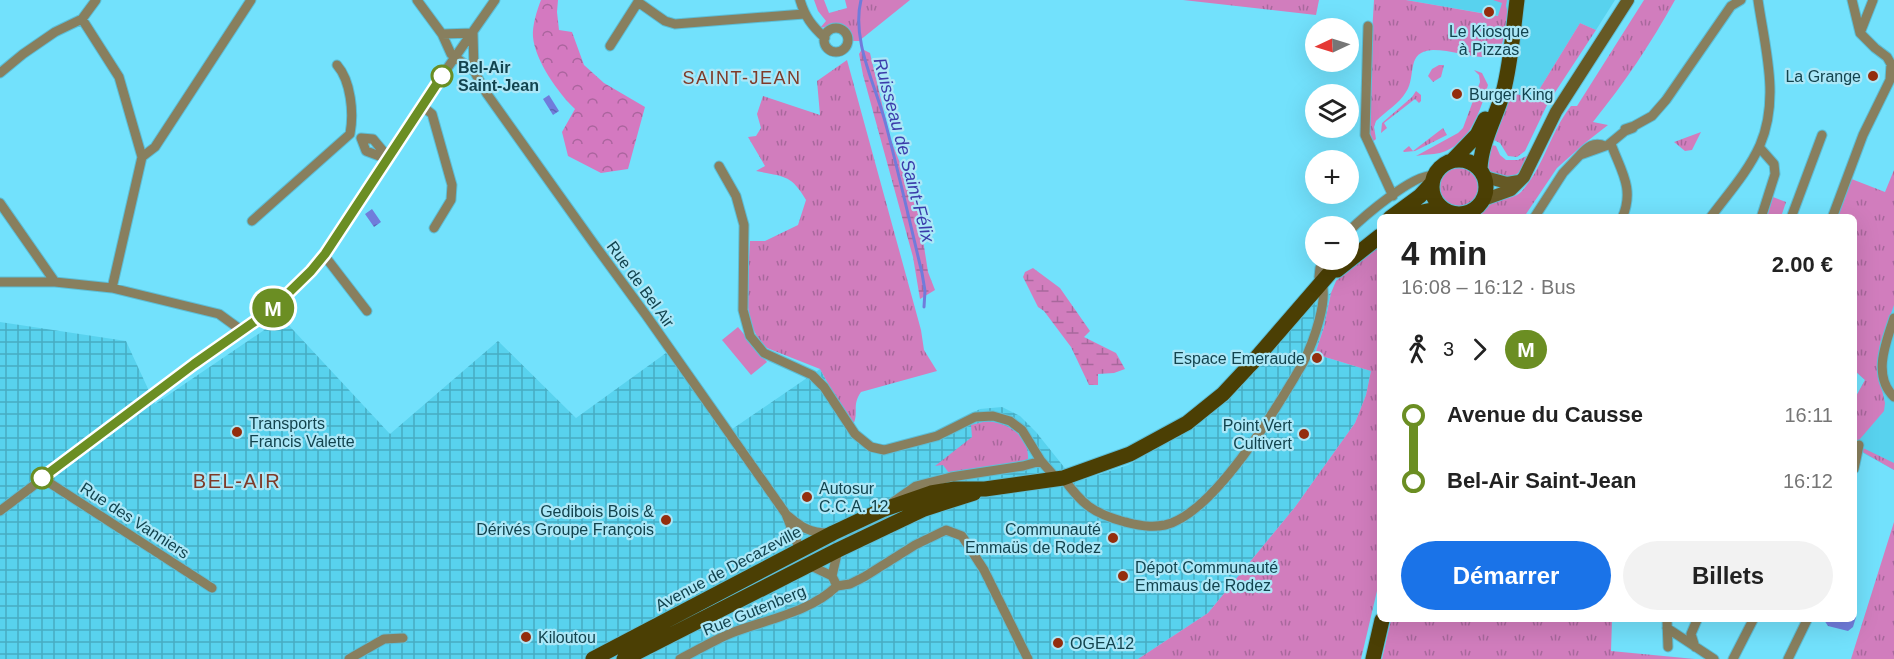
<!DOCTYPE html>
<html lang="fr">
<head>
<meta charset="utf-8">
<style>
	:root { --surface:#fff; --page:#f2f2f2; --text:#222; --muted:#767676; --accent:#1a73e8 }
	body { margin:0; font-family:Helvetica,sans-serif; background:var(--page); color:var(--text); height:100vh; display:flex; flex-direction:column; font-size:22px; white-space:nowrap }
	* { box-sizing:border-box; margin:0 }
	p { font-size:20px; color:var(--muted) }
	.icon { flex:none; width:33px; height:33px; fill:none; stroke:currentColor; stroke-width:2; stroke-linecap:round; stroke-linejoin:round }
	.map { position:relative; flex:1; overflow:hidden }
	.side { position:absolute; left:1377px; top:214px; width:480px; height:408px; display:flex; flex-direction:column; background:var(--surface); border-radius:9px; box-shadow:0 6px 24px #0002 }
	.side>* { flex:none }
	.badge { padding:0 12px; border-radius:20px; font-size:21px; line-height:39px }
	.needle { width:39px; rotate:266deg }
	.fabs { position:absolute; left:1305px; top:18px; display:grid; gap:12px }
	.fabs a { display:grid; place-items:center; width:54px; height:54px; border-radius:50%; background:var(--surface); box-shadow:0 6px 24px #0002; font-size:30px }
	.map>.badge { position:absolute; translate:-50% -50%; box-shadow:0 0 0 3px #fff }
	.legs { display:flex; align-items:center; gap:9px; height:66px; padding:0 24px; font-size:20px }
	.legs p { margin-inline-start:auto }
	.head { display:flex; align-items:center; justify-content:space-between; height:102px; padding:0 24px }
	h1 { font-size:33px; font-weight:600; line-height:45px }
	.button { display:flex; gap:12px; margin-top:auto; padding:12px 24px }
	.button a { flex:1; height:69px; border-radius:36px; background:var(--accent); color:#fff; font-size:24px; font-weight:600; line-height:69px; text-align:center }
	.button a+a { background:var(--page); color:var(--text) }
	ul { padding:0 24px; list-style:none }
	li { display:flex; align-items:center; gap:21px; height:66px; font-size:22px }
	li i { display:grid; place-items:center; width:9px; height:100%; margin:0 8px; background:currentColor }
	li i::after { content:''; width:15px; height:15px; margin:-8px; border:4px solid; border-radius:50%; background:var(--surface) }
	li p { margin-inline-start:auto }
	li:first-child i { background:linear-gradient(#0000 50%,currentColor 0) }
	li:last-child i { background:linear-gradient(currentColor 50%,#0000 0) }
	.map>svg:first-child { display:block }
	.built { fill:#58d2ee }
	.industrial { fill:url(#industrial-grid) }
	.grass { fill:url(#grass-tufts) }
	.forest { fill:url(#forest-crowns) }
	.wetland { fill:url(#wetland-marsh) }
	.garden { fill:#d17dbd }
	.water { fill:url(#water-ripples) }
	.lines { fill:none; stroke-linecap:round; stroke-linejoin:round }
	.stream { stroke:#707cdb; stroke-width:3 }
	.minor-casing { stroke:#5dbed6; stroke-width:11 }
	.secondary-casing { stroke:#5dbed6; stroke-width:14 }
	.primary-casing { stroke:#5dbed6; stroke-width:17 }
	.minor { stroke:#887f5e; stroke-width:9 }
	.secondary { stroke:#665925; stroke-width:12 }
	.primary { stroke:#4b3f04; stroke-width:15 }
	.line-1-casing { stroke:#fff; stroke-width:14 }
	.line-1 { stroke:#6b8e23; stroke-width:9 }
	.poi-dot { fill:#942d0d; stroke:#abe7f7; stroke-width:2 }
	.stop-1-dot { fill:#fff; stroke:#6b8e23; stroke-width:3 }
	.labels { text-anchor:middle; stroke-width:4.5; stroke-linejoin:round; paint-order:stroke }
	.poi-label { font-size:16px; fill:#12434e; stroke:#abe7f7; text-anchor:start }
	.stop-label { font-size:16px; font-weight:bold; fill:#12434e; stroke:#abe7f7; text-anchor:start }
	.street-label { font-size:16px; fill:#12434e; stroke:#abe7f7 }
	.neighbourhood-label { font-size:18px; letter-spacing:1.5px; fill:#7f3a28; stroke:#abe7f7 }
	.water-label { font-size:18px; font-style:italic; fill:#3b3cab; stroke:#abe7f7 }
	.quarter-label { font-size:20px; letter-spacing:1.5px; fill:#7f3a28; stroke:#abe7f7 }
</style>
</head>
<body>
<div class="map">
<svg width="1894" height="659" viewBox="0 0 1894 659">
	<defs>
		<pattern id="industrial-grid" width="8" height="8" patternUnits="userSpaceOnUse" patternTransform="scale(1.5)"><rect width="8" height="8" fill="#58d2ee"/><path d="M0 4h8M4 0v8" fill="none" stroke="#47acc3"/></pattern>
		<pattern id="grass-tufts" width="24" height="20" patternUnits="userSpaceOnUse" patternTransform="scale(1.5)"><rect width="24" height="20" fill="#d17dbd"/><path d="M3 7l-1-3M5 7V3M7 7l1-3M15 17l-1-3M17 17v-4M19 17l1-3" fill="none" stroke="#a8689c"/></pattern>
		<pattern id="forest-crowns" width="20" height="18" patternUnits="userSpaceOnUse" patternTransform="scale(1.5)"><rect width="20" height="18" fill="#d479c0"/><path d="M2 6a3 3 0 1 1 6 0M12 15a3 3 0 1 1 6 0" fill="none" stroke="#ab659e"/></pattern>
		<pattern id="wetland-marsh" width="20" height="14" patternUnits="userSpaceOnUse" patternTransform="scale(1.5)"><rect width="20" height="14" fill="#d17dbd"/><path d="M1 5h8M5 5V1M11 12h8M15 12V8" fill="none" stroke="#a8689c"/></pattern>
		<pattern id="water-ripples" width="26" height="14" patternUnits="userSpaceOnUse" patternTransform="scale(1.5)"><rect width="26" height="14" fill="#707cdb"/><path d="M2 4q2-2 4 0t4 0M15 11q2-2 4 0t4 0" fill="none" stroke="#5b67b4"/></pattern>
	</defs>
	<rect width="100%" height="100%" fill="#72e1fc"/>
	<!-- built -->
	<path class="built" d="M1406 0H1615L1596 30 1580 23 1534 98 1511 93 1523 20Z
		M1894 226V470L1854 448V400L1865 380 1854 370Z"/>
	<!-- industrial -->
	<path class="industrial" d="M1331 293 1324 327 1315 354 1371 371 1366 395 1355 423 1295 507 1208 613 1138 659H0V322L126 341 155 404 282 318 390 434 498 341 576 418 666 353 725 434 820 369 852 427 866 441 883 447 931 434 980 409 1002 407 1020 416 1036 432 1076 482 1128 465 1189 430 1234 394 1309 306Z"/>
	<!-- grass -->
	<path class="grass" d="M814 0H824L829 13 847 8 845 0H910L859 41H851L847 29 834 25 820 28 826 21 818 11Z
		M1183 0H1319L1316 15Z
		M1374 0H1406L1498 16 1502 3 1493 0H1507L1506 6 1509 17 1501 48 1489 57C1471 58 1452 50 1433 50 1405 51 1417 76 1406 92 1399 104 1386 111 1376 121L1374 127 1376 139 1369 145 1366 136Z
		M1644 0H1675C1650 45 1625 82 1593 122L1608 125 1585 143 1557 168 1524 217 1480 218C1487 193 1510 203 1521 192 1544 167 1550 132 1571 106H1577Z
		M1580 23 1596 30 1548 103 1525 151 1517 157 1508 156 1500 143 1494 140 1511 93 1534 98Z
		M847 60 921 330 924 350 937 371 861 392C851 406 860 413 852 427L820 369 767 348 759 340 752 327 748 308 747 290 750 241H765L798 225 806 200C791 174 784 177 756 171L765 166 748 137 756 136 761 128 757 114 763 96 820 115 817 81Z
		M1439 65H1444L1441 77 1433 82 1428 76 1432 69Z
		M1474 70 1482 73 1488 85C1480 111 1470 145 1440 153 1432 155 1424 154 1416 156L1458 133 1463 128 1480 82 1479 75Z
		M1416 91 1421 95V101L1419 103 1415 99 1384 123 1387 128 1381 133 1382 123 1412 97Z
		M1443 128 1447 135 1415 151 1404 152 1403 151 1409 146 1413 151Z
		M1701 132 1692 150 1685 151 1674 142Z
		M1489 144 1496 146 1500 155 1506 160H1518L1529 155 1521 171 1510 179 1489 172 1487 167Z
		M1436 186a23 23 0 1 1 46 0a23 23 0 1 1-46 0Z
		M1894 170V305L1880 344 1877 368 1885 403 1884 411 1854 446V400L1865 380 1854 370V218H1835L1849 178 1885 192Z
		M1773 197 1786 202 1781 217H1767Z
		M1380 243V578L1361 659H1138L1208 613 1295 507 1355 423 1366 395 1371 371 1315 354 1324 327 1331 293 1336 281Z
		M987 421C1008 423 1029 435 1028 459L1014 464 949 473 943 465 935 466 972 437 971 425Z
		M1863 448 1894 463V470L1861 451Z
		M1894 522V659H1851Z
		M1391 620H1612L1611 651 1695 659H1382Z"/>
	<!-- forest -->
	<path class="forest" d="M541 0H558L557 12 559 30 572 32 584 65 604 83 645 107 628 169 601 173 568 156 562 132 575 109C558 93 535 60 533 37 532 26 537 10 541 0Z"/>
	<!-- wetland -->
	<path class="wetland" d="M862 49 870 53 890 138 918 208 928 272 935 290 920 299 913 257 863 75 859 54Z
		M1033 268 1060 288 1090 331 1084 337 1116 353 1125 369 1114 373 1098 374V385H1089L1071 347 1044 311 1038 307 1023 277 1025 272Z"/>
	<!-- garden -->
	<path class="garden" d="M738 327 767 362 751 375 722 340Z"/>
	<!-- water -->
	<path class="water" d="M549 95 559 111 553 115 543 99Z
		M372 209 381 222 374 227 365 214Z
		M1854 613 1856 617 1853 627 1848 631 1828 626 1824 620H1854Z"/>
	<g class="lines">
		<!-- stream -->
		<path class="stream" d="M861 0C851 41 876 86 886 125 899 174 910 223 922 273L925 291 924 307"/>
		<!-- minor casing -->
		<g class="minor-casing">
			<path id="minor" d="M417 0 442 34 451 54 474 71 473 33 442 34
				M638 0V2L665 21 675 24 804 14
				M800 0C805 17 812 26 825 38
				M82 19 119 77 142 157 112 288
				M1368 26 1365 135 1393 196
				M824 40a12 12 0 1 1 24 0a12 12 0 1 1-24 0Z
				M1860 33 1873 0
				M610 46 638 2
				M474 71 487 94 594 244 646 315 786 514 800 550
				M0 73 23 54 55 32 82 19 96 0
				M422 106 432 114 452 185 451 200 434 228
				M1634 126 1652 116 1666 100 1731 6 1741 0
				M361 138 373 139 388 157H382L366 151Z
				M1611 144C1621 171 1635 189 1622 218
				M1605 146C1594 141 1587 147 1580 155L1608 145 1625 131V129L1634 126 1633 128 1625 131
				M1759 147 1774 164 1775 174 1761 218
				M142 157 155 147 251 0
				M719 166 736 196 744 225 743 310 750 336 764 353 812 375 824 387 855 434 871 447 884 450 937 436 975 417 993 416 1010 421 1022 430 1041 461 1056 478
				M0 203 55 282
				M1534 218 1563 173 1580 155
				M1710 218C1727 195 1748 172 1760 145 1780 99 1765 48 1758 0
				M1791 218 1822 135
				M1832 218 1863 135 1890 80 1891 64 1887 57 1875 48 1860 33 1852 0
				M252 221 350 134C354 113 351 81 337 65
				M1348 232C1362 218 1416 171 1434 176
				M325 254 327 259 367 311
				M0 282H55L112 288 219 314 241 330
				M1894 318C1886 342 1872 376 1894 397
				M1854 469 1859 445
				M42 478 212 588
				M1063 478C1082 504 1092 513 1125 522 1139 525 1150 528 1165 525 1214 514 1278 406 1303 363 1312 345 1332 294 1319 277L1320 268 1326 260
				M893 502 916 486 951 477 1023 466 1041 461
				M0 511 194 364 204 359 241 330 271 310 311 271 325 254 432 90 495 0
				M788 516C801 527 810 533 828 533
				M809 565 832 576 838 550
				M832 576 837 586 850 584 864 577 915 545 946 530 962 536 984 570 1028 659
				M1667 620 1668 647
				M1667 628 1714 659
				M1695 647 1691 634 1697 620
				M349 659 384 639 403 638
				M680 659C698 650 716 639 734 632 769 619 810 612 837 586
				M1733 659 1753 620
				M1788 659 1807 620"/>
		</g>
		<!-- secondary casing -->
		<g class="secondary-casing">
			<path id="secondary" d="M1485 177 1507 183 1519 181
				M1483 200 1511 190 1524 177 1556 112 1628 0"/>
		</g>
		<!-- primary casing -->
		<g class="primary-casing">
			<path id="primary" d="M1432 187a27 27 0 1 1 54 0a27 27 0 1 1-54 0Z
				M1453 160 1477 135 1485 119
				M1480 169C1481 143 1495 119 1503 93 1511 63 1513 31 1517 0
				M1390 218 1420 196 1432 183
				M1407 218 1413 214 1441 208
				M1337 270 1380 236
				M593 659 833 533 882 510 931 493 955 489H985L1063 478 1130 454 1187 423 1223 394 1251 364 1341 260
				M624 659 838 550 924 509 974 493
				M1373 659 1382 620"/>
		</g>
		<!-- minor -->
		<use href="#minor" class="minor"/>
		<!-- secondary -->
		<use href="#secondary" class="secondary"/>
		<!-- primary -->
		<use href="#primary" class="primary"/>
	</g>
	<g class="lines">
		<!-- line-1 casing -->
		<g class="line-1-casing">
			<path id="line-1" d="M42 478 194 364 271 310 311 271 325 254 442 76"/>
		</g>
		<!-- line-1 -->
		<use href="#line-1" class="line-1"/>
	</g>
	<!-- markers -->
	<g class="poi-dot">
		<circle cx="1489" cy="12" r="6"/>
		<circle cx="1873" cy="76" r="6"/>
		<circle cx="1457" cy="94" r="6"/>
		<circle cx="1317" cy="358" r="6"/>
		<circle cx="237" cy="432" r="6"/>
		<circle cx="1304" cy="434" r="6"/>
		<circle cx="807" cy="497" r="6"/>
		<circle cx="666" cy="520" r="6"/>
		<circle cx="1113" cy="538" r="6"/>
		<circle cx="1123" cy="576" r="6"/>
		<circle cx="526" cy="637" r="6"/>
		<circle cx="1058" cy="643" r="6"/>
	</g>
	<g class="stop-1-dot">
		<circle cx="442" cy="76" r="10"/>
		<circle cx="42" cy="478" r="10"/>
	</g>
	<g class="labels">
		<!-- poi labels -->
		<g class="poi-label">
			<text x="1489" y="37" text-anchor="middle">Le Kiosque<tspan x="1489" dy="18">à Pizzas</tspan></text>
			<text x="1861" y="82" text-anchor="end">La Grange</text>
			<text x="1469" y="100">Burger King</text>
			<text x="1305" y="364" text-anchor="end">Espace Emeraude</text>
			<text x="249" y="429">Transports<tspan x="249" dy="18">Francis Valette</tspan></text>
			<text x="1292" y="431" text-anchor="end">Point Vert<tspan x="1292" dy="18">Cultivert</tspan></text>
			<text x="819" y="494">Autosur<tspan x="819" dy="18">C.C.A. 12</tspan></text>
			<text x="654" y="517" text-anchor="end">Gedibois Bois &amp;<tspan x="654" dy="18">Dérivés Groupe François</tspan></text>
			<text x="1101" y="535" text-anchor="end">Communauté<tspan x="1101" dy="18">Emmaüs de Rodez</tspan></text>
			<text x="1135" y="573">Dépot Communauté<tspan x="1135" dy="18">Emmaus de Rodez</tspan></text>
			<text x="538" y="643">Kiloutou</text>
			<text x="1070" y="649">OGEA12</text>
		</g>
		<!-- stop labels -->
		<g class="stop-label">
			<text x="458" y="73">Bel-Air<tspan x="458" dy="18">Saint-Jean</tspan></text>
		</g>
		<!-- street labels -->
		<g class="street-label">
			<text transform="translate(641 284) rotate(54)" y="6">Rue de Bel Air</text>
			<text transform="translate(135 520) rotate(33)" y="6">Rue des Vanniers</text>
			<text transform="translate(728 568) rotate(-28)" y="6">Avenue de Decazeville</text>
			<text transform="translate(754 610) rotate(-22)" y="6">Rue Gutenberg</text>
		</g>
		<!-- neighbourhood labels -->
		<g class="neighbourhood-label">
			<text x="742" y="84">SAINT-JEAN</text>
		</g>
		<!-- water labels -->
		<g class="water-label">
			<text transform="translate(904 150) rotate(75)" y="6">Ruisseau de Saint-Félix</text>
		</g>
		<!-- quarter labels -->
		<g class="quarter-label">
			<text x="237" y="488">BEL-AIR</text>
		</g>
	</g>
</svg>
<div class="fabs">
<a><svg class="needle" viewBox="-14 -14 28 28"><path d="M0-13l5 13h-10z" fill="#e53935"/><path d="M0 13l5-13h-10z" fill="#767676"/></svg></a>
<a><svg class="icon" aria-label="layers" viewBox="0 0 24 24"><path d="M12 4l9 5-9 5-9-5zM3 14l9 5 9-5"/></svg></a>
<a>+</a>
<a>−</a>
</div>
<b class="badge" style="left:273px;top:308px;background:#6b8e23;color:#fff">M</b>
<section class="side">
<div class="head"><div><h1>4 min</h1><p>16:08 – 16:12 · Bus</p></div><b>2.00 €</b></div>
<div class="legs"><svg class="icon" aria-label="walk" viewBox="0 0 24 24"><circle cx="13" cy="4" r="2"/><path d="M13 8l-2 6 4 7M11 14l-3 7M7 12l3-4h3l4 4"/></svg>3<svg class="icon" aria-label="forward" viewBox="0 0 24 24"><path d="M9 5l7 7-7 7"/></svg><b class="badge" style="background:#6b8e23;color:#fff">M</b></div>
<ul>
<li><i style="color:#6b8e23"></i><b>Avenue du Causse</b><p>16:11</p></li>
<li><i style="color:#6b8e23"></i><b>Bel-Air Saint-Jean</b><p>16:12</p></li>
</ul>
<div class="button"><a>Démarrer</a><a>Billets</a></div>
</section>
</div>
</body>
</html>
